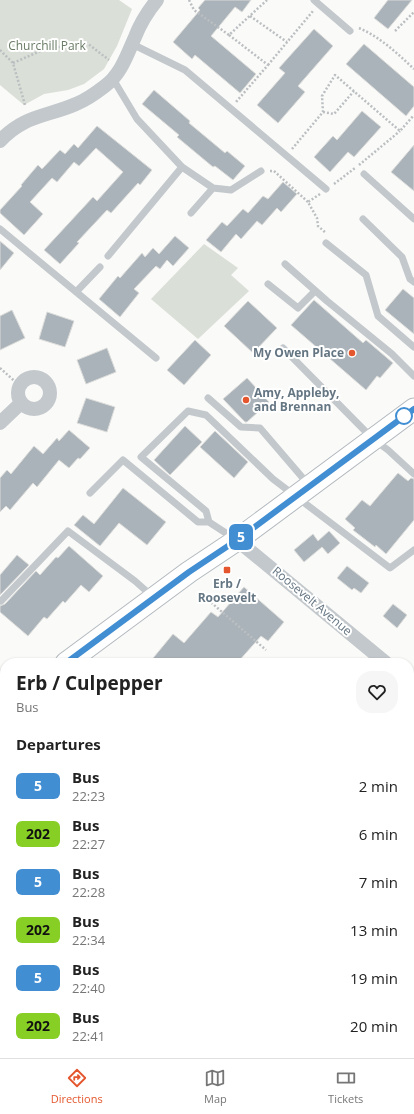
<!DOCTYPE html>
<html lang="en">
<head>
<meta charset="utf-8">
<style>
	:root { --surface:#fff; --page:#f6f6f6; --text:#222; --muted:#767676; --line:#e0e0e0; --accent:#e4572e }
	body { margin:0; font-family:"Open Sans",sans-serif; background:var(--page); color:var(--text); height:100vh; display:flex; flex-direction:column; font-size:15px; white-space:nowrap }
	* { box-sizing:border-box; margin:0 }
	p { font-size:13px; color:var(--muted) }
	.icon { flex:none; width:22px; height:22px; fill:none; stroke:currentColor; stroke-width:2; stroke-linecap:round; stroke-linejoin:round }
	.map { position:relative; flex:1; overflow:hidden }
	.drawer { position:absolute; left:0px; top:658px; width:414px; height:400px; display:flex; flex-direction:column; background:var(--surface); border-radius:16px 16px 0 0; box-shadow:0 1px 3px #0004 }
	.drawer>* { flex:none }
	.badge { padding:0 8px; border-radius:6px; font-size:14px; line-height:26px }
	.map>.badge { position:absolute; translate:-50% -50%; box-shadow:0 0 0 2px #fff }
	h2 { padding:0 16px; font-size:15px; line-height:36px }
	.round { display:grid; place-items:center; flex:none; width:42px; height:42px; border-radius:16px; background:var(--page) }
	.overview { display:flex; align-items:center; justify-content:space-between; height:68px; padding:0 16px }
	h1 { font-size:19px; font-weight:700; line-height:30px }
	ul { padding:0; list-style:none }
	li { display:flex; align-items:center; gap:12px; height:48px; padding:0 16px }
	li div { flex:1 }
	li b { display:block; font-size:15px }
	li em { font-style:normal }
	li .badge { min-width:44px; font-weight:700; text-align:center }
	.tabs { display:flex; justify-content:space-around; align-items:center; height:56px; border-top:1px solid var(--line); background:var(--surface); font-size:11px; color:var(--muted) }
	.tabs a { display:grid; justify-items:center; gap:2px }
	.tabs .current { color:var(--accent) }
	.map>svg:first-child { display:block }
	.green { fill:#dadfd7 }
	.building { fill:#aab3b9; stroke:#dcdcda }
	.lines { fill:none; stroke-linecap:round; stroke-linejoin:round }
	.secondary-casing { stroke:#b3babf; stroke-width:23 }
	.path { stroke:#bbbfc2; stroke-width:2.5; stroke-dasharray:2 2; stroke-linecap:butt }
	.service { stroke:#c3c8cc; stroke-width:7 }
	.minor { stroke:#c3c8cc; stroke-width:14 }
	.secondary { stroke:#fff; stroke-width:21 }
	.line-casing { stroke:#fff; stroke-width:9 }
	.line { stroke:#418ed3; stroke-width:6 }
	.poi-dot { fill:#e4572e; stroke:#fff; stroke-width:1.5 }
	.stop-dot { fill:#fff; stroke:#418ed3; stroke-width:2 }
	.labels { text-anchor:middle; stroke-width:4; stroke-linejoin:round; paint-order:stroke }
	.park-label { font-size:12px; fill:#687a64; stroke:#fff }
	.poi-label { font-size:12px; font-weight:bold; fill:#657683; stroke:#fff; text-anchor:end }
	.street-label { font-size:12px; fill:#657683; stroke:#fff }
</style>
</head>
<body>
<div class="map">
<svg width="414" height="1058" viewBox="0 0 414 1058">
	<rect width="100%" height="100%" fill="#fafaf8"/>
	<!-- green -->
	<path class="green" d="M0 0H119L132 9 117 46 104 69 84 84 68 90 44 94 24 105 0 85Z
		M204 244 238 268 231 275 249 291 198 339 151 299Z"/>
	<!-- building -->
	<path class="building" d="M205 0H251L242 12 235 7 211 36 256 74 240 93 195 55 192 59 173 42 200 10 198 8Z
		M388 0H412L388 29 374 18Z
		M314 29 333 46 298 86 305 92 278 123 257 105 285 73 279 68Z
		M364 44 414 87V106L406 116 346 64Z
		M154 90 190 121 189 123 225 153 227 151 245 166 233 180 215 166 213 167 177 137 179 135 142 104Z
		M362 111 381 127 354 157 348 152 330 172 314 157 333 136 337 140Z
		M97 126 152 170 140 185 138 183 111 213 107 210 77 242 79 243 60 264 44 250 93 197 97 201 123 172 96 148 79 166 74 162 57 182 52 178 30 202 43 214 24 235 0 213V210L22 186 21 185 38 165 42 169 60 150 65 154 74 144 78 148Z
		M414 145V191L391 172Z
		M283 182 297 194 281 212 277 208 262 225 257 221 241 239 236 234 221 252 206 240 222 222 227 226 243 209 248 213 263 196 268 199Z
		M175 236 189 248 173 266 167 260 160 269 156 266 134 289 139 293 120 317 99 299 118 276 120 278 142 253 145 257 153 248 159 254Z
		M0 241 14 253 0 270Z
		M403 289 414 298V334L385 310Z
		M314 300 363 343 366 340 393 363 380 378 377 376 366 390 291 325Z
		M248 301 277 328 253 353 224 326Z
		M12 310 25 338 0 350V316Z
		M47 312 74 321 65 347 39 339Z
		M195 340 211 355 184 385 167 370Z
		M107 348 116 372 86 384 77 360Z
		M247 378 269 402 247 422H245L223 399Z
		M86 398 115 407 107 432 77 423Z
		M185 426 202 442 170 475 154 460Z
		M69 430 90 448 80 459 78 458 69 468 59 460 37 487 33 483 10 510 6 506 0 512V478L7 470 11 474 34 446 43 454 57 438 59 441Z
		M215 431 248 462 234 478 200 447Z
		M398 473 408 481 411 478 414 479V520L386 554 376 545 375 547 353 530 355 528 345 519 362 500 370 506Z
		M123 488 166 522 147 545 119 523 100 546 74 525 83 515 94 524Z
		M329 531 340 543 328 554 322 547 304 562 294 550 313 534 318 541Z
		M69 546 103 576 89 592 81 585 65 603 63 601 47 619 44 617 28 636 0 612V606L5 604 36 571 40 575 56 557 58 558Z
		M17 555 29 565 0 595V575Z
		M347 566 369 583 361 593 354 588 352 590 337 578Z
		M244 587 284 622 268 641 261 636 237 663H149L173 634 184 643 211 612 218 617Z
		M393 604 407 615 397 628 383 616Z"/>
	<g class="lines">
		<!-- secondary casing -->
		<g class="secondary-casing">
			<path id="secondary" d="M66 663 189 572 237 540 414 409
				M0 712 5 708"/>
		</g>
		<!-- path -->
		<path class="path" d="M189 0 194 10 229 35 267 0
			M250 16 287 42
			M359 28C380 37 397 53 414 69
			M395 31 414 12
			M229 35 268 65 236 102
			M0 50 13 63 25 105
			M13 63 45 49 87 43 109 60
			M268 65 313 11
			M323 112 334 114 354 91
			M292 149 323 112 322 96 335 75 400 131 414 115
			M359 165 400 131
			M270 171H274L308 202
			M334 184 355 168
			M320 194 308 202 317 218 318 226 326 233
			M0 368 20 386
			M199 592 266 650
			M409 920 414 917"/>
		<!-- service -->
		<path class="service" d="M314 0 350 31
			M132 44 185 70 326 189
			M113 79 137 119 182 167 213 188 231 190 261 171
			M364 174 414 219
			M191 213 213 188
			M363 219 402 257 410 279 414 282
			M0 229 156 358
			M326 243 366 275 378 316 414 347
			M108 256 182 167
			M285 264 327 301 392 354 414 376
			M268 284 298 308 315 291
			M76 292 100 267
			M283 348 373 439 388 450 414 474
			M208 398 241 427 260 428 308 484
			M90 493 123 460 198 522H209
			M235 539 212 524 209 522 206 511 141 457 188 411 206 415 273 479 390 568 414 550
			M1 601 68 531 135 581 152 596"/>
		<!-- minor -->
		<path class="minor" d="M0 141C24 115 46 117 76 104 86 100 96 93 105 86 121 74 127 55 135 37 140 24 148 11 157 0
			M18 393a16 16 0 1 1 32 0a16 16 0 1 1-32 0Z
			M0 423 21 403
			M237 540 386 663
			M409 682 414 686
			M111 1053 116 1058
			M214 1058 221 1053"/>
		<!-- secondary -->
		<use href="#secondary" class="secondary"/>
	</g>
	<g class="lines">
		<!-- line casing -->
		<g class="line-casing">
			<path id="line" d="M66 663 189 572 237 540 414 409"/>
		</g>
		<!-- line -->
		<use href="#line" class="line"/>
	</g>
	<!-- markers -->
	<g class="poi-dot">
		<circle cx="352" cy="353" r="4"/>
		<circle cx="246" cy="400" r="4"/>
		<rect x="223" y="566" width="8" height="8" rx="2"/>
	</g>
	<circle class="stop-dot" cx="404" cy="416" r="8"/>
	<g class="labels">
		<!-- park labels -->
		<g class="park-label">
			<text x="47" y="50">Churchill Park</text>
		</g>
		<!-- poi labels -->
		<g class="poi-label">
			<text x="344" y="357">My Owen Place</text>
			<text x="254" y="397" text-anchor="start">Amy, Appleby,<tspan x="254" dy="14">and Brennan</tspan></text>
			<text x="227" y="588" text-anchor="middle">Erb /<tspan x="227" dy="14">Roosevelt</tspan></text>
		</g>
		<!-- street labels -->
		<g class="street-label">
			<text transform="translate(312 601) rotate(40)" y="4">Roosevelt Avenue</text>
		</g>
	</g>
</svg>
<b class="badge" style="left:241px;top:537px;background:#418ed3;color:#fff">5</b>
<section class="drawer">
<div class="overview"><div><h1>Erb / Culpepper</h1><p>Bus</p></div><a class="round"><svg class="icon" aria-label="heart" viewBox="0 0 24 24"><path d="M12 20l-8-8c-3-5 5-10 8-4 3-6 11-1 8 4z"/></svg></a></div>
<h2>Departures</h2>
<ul>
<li><span class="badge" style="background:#418ed3;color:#fff">5</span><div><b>Bus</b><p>22:23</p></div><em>2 min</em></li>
<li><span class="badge" style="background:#87cf25;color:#111">202</span><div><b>Bus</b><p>22:27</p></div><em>6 min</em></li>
<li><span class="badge" style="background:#418ed3;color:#fff">5</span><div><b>Bus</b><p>22:28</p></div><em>7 min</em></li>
<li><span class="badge" style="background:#87cf25;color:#111">202</span><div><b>Bus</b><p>22:34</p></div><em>13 min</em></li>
<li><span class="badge" style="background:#418ed3;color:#fff">5</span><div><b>Bus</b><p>22:40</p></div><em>19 min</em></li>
<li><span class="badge" style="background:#87cf25;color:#111">202</span><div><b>Bus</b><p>22:41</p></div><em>20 min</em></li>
</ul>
</section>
</div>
<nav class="tabs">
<a class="current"><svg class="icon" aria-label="directions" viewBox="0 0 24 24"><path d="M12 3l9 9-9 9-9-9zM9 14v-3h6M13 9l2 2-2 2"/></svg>Directions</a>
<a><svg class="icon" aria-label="map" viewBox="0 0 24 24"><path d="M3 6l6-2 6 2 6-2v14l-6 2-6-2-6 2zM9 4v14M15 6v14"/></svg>Map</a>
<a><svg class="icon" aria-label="tickets" viewBox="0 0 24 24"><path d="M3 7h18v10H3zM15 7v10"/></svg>Tickets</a>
</nav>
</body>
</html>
